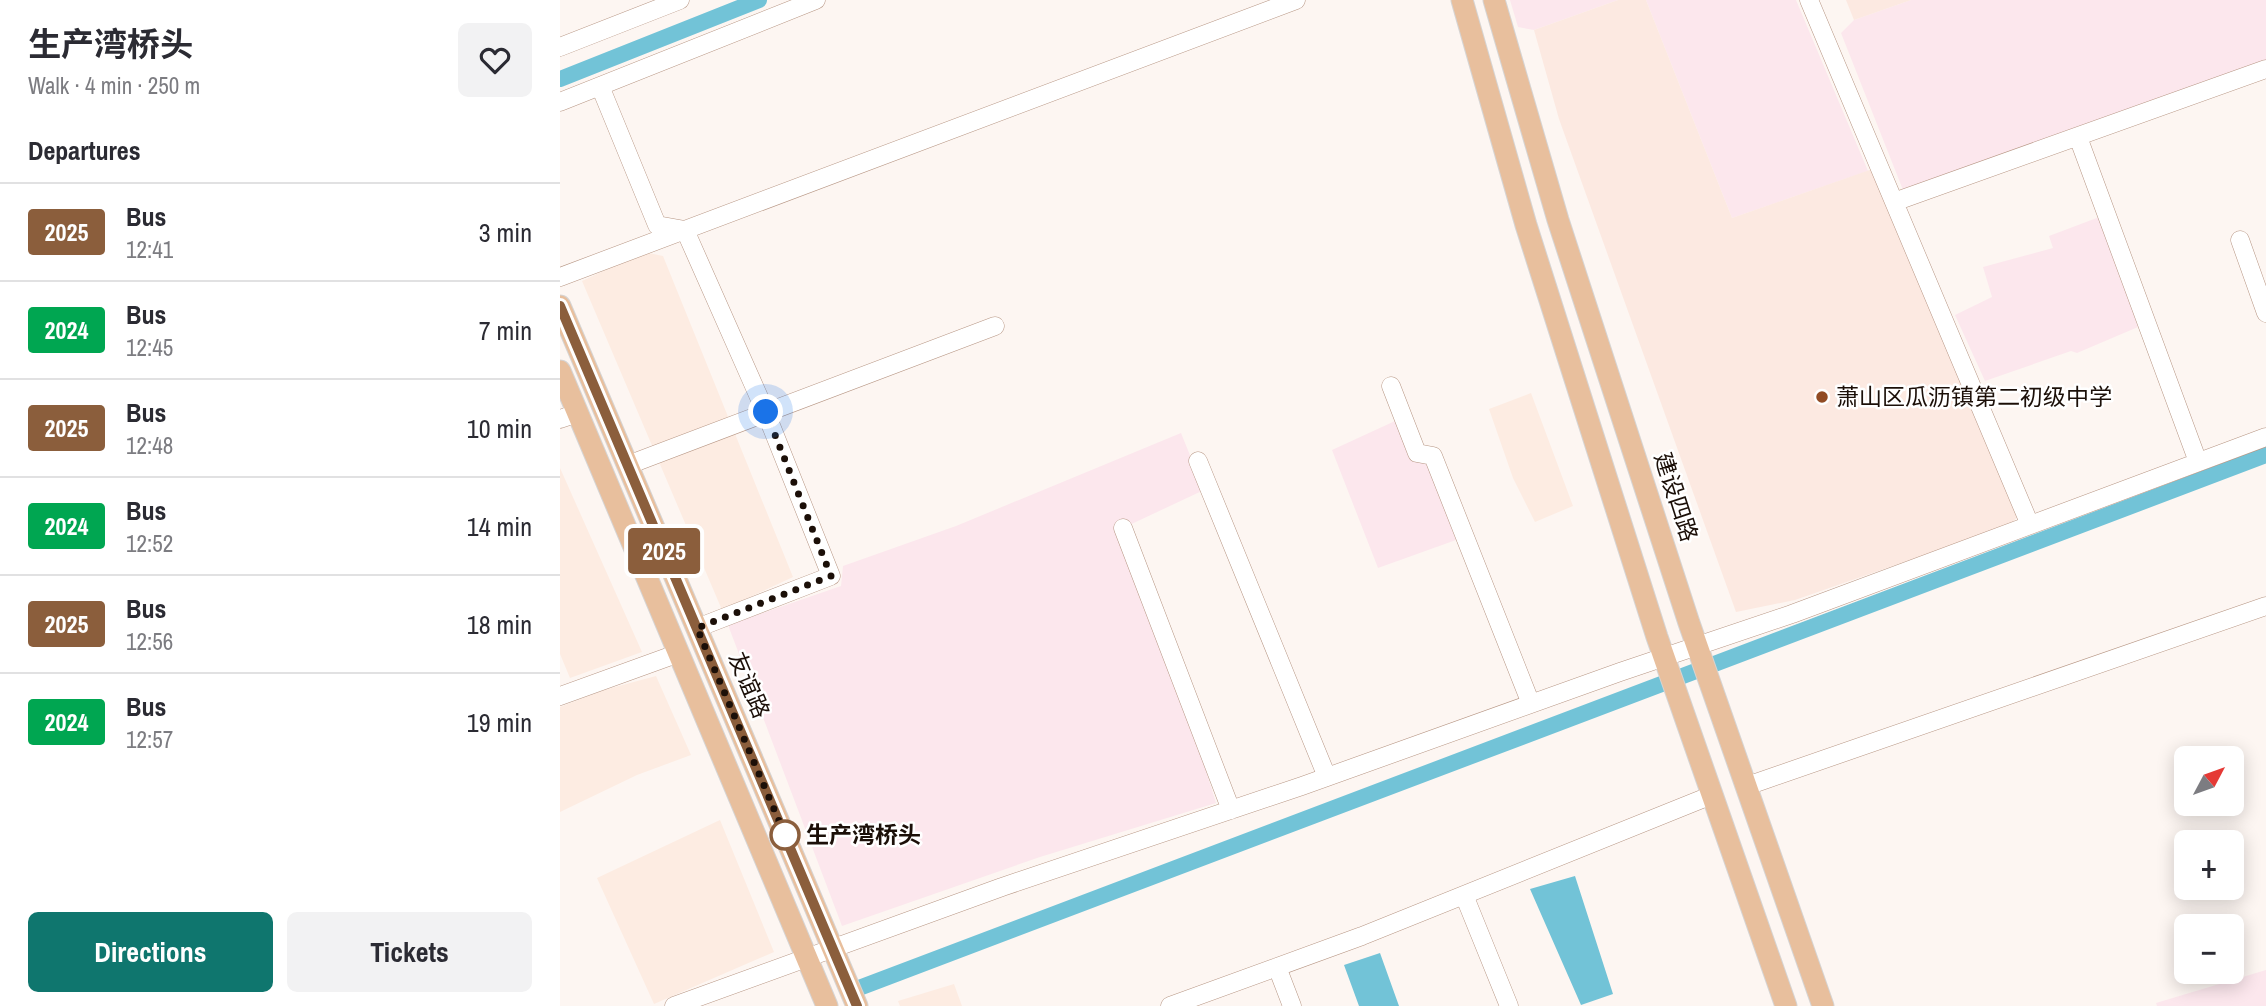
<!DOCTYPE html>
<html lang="en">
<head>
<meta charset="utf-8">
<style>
	:root { --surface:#fff; --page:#f2f2f3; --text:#2b2b33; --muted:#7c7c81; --line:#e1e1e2; --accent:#0f766e }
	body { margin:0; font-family:"Archivo Narrow","Noto Sans SC",sans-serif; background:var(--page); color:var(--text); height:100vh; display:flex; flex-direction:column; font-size:26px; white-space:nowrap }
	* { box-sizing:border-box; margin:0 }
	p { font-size:23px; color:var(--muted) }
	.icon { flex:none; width:38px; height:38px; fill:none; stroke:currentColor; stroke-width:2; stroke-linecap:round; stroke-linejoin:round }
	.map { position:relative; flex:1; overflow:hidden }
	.sheet { display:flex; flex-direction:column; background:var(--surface); width:560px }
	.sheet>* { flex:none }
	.badge { padding:0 14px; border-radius:5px; font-size:24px; line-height:46px }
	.needle { width:46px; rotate:49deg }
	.controls { position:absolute; left:1614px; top:746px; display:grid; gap:14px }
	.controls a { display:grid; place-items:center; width:70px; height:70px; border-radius:10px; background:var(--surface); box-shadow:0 4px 18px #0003; font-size:35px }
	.you { position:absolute; width:35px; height:35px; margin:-18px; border:5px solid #fff; border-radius:50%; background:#1a73e8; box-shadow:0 0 0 10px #1a73e833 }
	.map>.badge { position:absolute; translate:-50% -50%; box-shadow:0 0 0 4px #fff }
	h2 { padding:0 28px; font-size:26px; line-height:63px }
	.round { display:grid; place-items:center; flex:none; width:74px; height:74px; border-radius:10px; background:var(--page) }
	.summary { display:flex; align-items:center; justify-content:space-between; height:119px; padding:0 28px }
	h1 { font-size:33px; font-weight:700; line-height:52px }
	.cta { display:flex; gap:14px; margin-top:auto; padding:14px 28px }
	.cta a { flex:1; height:80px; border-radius:10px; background:var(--accent); color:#fff; font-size:28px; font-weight:700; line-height:80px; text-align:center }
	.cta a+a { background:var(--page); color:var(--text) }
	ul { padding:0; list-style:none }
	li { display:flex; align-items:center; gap:21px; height:98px; padding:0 28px; border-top:2px solid var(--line) }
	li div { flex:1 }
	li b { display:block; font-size:26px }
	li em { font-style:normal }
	li .badge { min-width:77px; font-weight:700; text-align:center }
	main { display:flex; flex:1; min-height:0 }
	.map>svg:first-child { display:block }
	.built { fill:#fdece2 }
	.industrial { fill:#fce7ed }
	.education { fill:#fce9e1 }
	.water { fill:#72c3d7 }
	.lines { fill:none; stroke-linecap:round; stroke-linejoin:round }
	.canal { stroke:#72c3d7; stroke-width:16 }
	.minor-casing { stroke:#b79684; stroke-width:19 }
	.major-casing { stroke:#d6d4d3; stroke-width:23 }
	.minor { stroke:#fff; stroke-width:18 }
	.major { stroke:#e8bf9d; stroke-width:21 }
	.line-casing { stroke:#fff; stroke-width:16 }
	.line { stroke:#8b5e3c; stroke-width:10 }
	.walk { stroke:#1b0f08; stroke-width:7; stroke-dasharray:0 12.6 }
	.poi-dot { fill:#914b24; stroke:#fff; stroke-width:2.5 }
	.stop-dot { fill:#fff; stroke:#8b5e3c; stroke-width:3.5 }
	.labels { text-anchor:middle; stroke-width:5; stroke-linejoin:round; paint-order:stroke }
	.poi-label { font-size:23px; fill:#1b0f08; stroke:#fff; text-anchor:start }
	.street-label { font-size:23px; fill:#1b0f08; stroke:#fff }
	.stop-label { font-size:23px; font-weight:bold; fill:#1b0f08; stroke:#fff; text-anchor:start }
</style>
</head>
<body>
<main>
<section class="sheet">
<div class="summary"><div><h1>生产湾桥头</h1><p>Walk · 4 min · 250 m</p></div><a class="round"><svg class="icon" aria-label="heart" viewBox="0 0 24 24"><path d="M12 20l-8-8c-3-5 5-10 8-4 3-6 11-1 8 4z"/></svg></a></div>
<h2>Departures</h2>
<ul>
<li><span class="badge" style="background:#8b5e3c;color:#fff">2025</span><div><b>Bus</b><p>12:41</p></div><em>3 min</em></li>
<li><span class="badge" style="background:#00a651;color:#fff">2024</span><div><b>Bus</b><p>12:45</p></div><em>7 min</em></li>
<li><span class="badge" style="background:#8b5e3c;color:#fff">2025</span><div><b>Bus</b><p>12:48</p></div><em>10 min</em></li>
<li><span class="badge" style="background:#00a651;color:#fff">2024</span><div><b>Bus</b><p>12:52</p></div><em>14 min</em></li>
<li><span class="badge" style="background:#8b5e3c;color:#fff">2025</span><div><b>Bus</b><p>12:56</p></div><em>18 min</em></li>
<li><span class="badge" style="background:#00a651;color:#fff">2024</span><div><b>Bus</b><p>12:57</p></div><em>19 min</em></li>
</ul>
<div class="cta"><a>Directions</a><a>Tickets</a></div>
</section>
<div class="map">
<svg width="1706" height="1006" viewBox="0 0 1706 1006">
	<rect width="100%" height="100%" fill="#fdf6f2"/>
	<!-- built -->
	<path class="built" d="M84 252 103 256 233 577 162 610 22 281Z
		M971 393 1013 506 975 522 953 478 929 409Z
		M0 468 82 652 10 678 0 654Z
		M96 676 131 755 77 775 0 812V707L44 690Z
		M160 820 214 952 94 1004 37 878Z
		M394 984 402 1006H340L338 1001Z"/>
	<!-- industrial -->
	<path class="industrial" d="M950 0H1058L974 30 958 27Z
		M1086 0H1236L1308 171 1172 218Z
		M1351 0H1706V63L1343 190 1281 33 1294 20Z
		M1542 216 1578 327 1517 353 1511 351 1425 381 1395 315 1432 297 1423 267 1493 248 1489 236Z
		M835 421 852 456 867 461 896 540 818 568 772 450Z
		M621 433 644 490 563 528 604 636 656 803 480 857 282 926 168 625 281 586 283 566 396 526Z
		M1706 970V1006H1597L1596 1003Z"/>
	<!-- education -->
	<path class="education" d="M1058 0H1086L1172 218 1324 165 1468 496 1463 511 1450 525 1235 600 1176 612 999 119 974 30Z
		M1286 0H1351L1294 20Z"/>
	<!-- water -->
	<path class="water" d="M1015 876 1053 994 1021 1005 970 889Z
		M820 953 839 1006H799L784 965Z"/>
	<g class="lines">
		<!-- canal -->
		<path class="canal" d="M0 79 199 0
			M299 988 1706 455"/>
		<!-- minor casing -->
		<g class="minor-casing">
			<path id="minor" d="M1249 0 1470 525
				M0 47 120 0
				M40 86 97 225 125 230 206 413 271 576 137 628
				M0 102 256 0
				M1518 137 1638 462
				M1334 202 1706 69
				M1680 240 1706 313
				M0 277 736 0
				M831 386 857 453 873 456 971 704
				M0 419 18 413
				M638 461 767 777
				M68 465 435 326
				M563 528 671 810
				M0 696 119 653
				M1187 786 1706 606
				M904 895 949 1006
				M717 967 732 1006
				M114 1006 442 887 742 786 1060 672 1232 614 1706 437
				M610 1006 802 936 1152 795"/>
		</g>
		<!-- major casing -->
		<g class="major-casing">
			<path id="major" d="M902 0 966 225 1097 637 1226 1006
				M934 0 998 220 1129 623 1263 1006
				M0 306 297 1006
				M0 371 267 1006"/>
		</g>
		<!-- minor -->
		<use href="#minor" class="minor"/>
		<!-- major -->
		<use href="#major" class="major"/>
	</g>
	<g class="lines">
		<!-- line casing -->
		<g class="line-casing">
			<path id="line" d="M0 306 297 1006"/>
		</g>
		<!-- line -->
		<use href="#line" class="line"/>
		<!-- walk -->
		<path class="walk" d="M206 412 271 576 137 628 225 835"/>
	</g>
	<!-- markers -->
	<circle class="poi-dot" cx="1262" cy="397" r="7"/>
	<circle class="stop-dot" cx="225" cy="835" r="14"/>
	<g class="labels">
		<!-- poi labels -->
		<g class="poi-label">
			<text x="1276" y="405">萧山区瓜沥镇第二初级中学</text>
		</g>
		<!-- street labels -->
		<g class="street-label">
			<text transform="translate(1116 497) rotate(72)" y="8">建设四路</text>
			<text transform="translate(189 685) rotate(67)" y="8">友谊路</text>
		</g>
		<!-- stop labels -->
		<g class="stop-label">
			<text x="246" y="843">生产湾桥头</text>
		</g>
	</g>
</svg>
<div class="controls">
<a><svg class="needle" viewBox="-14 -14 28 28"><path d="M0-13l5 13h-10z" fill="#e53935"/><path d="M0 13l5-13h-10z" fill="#7c7c81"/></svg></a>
<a>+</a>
<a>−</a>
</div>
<div class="you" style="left:206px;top:412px"></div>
<b class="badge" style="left:104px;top:551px;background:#8b5e3c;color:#fff">2025</b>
</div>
</main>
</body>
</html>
